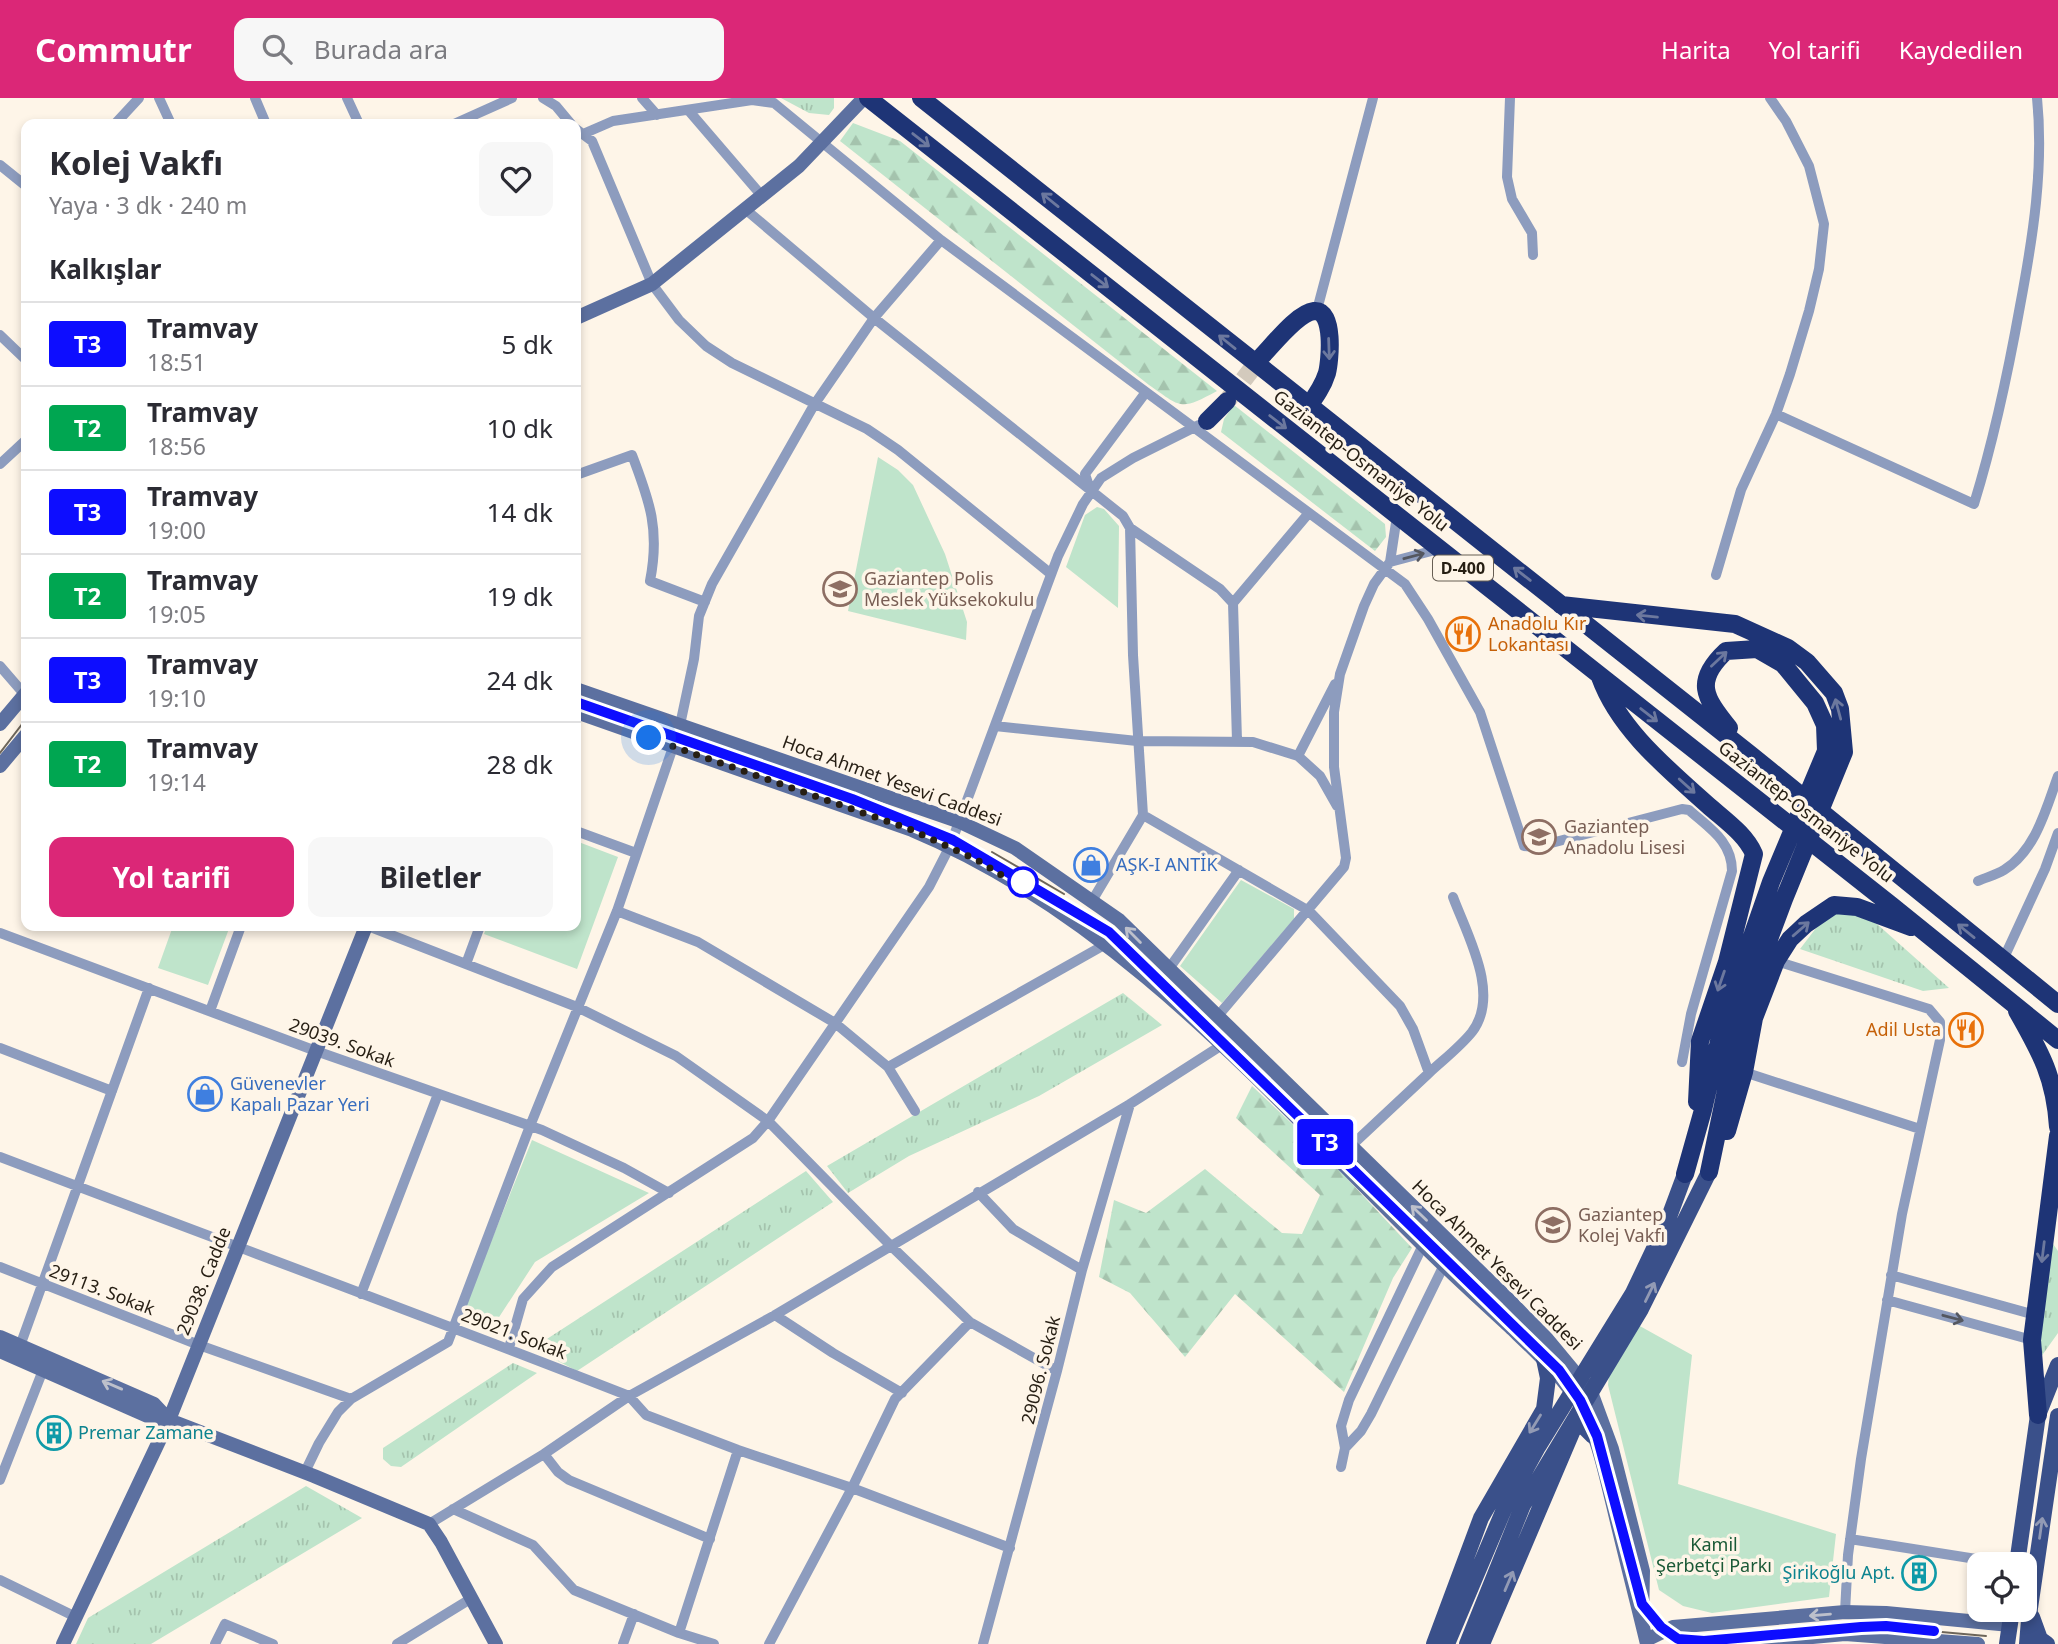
<!DOCTYPE html>
<html lang="tr">
<head>
<meta charset="utf-8">
<style>
	:root { --surface:#fff; --page:#f7f7f7; --text:#2b2b33; --muted:#7c7c81; --line:#e1e1e2; --accent:#db2777 }
	body { margin:0; font-family:"Noto Sans",sans-serif; background:var(--page); color:var(--text); height:100vh; display:flex; flex-direction:column; font-size:26px; white-space:nowrap }
	* { box-sizing:border-box; margin:0 }
	p { font-size:23px; color:var(--muted) }
	.icon { flex:none; width:38px; height:38px; fill:none; stroke:currentColor; stroke-width:2; stroke-linecap:round; stroke-linejoin:round }
	.map { position:relative; flex:1; overflow:hidden }
	.side { position:absolute; left:21px; top:21px; width:560px; height:812px; display:flex; flex-direction:column; background:var(--surface); border-radius:14px; box-shadow:0 4px 10px #0003 }
	.side>* { flex:none }
	.badge { padding:0 14px; border-radius:5px; font-size:24px; line-height:46px }
	.tools { position:absolute; left:1967px; top:1454px; display:grid; gap:14px }
	.tools a { display:grid; place-items:center; width:70px; height:70px; border-radius:14px; background:var(--surface); box-shadow:0 4px 10px #0003; font-size:35px }
	.you { position:absolute; width:35px; height:35px; margin:-18px; border:5px solid #fff; border-radius:50%; background:#1a73e8; box-shadow:0 0 0 10px #1a73e833 }
	.map>.badge { position:absolute; translate:-50% -50%; box-shadow:0 0 0 4px #fff }
	h2 { padding:0 28px; font-size:26px; line-height:63px }
	.round { display:grid; place-items:center; flex:none; width:74px; height:74px; border-radius:14px; background:var(--page) }
	.head { display:flex; align-items:center; justify-content:space-between; height:119px; padding:0 28px }
	h1 { font-size:33px; font-weight:700; line-height:52px }
	.action { display:flex; gap:14px; margin-top:auto; padding:14px 28px }
	.action a { flex:1; height:80px; border-radius:14px; background:var(--accent); color:#fff; font-size:28px; font-weight:700; line-height:80px; text-align:center }
	.action a+a { background:var(--page); color:var(--text) }
	ul { padding:0; list-style:none }
	li { display:flex; align-items:center; gap:21px; height:84px; padding:0 28px; border-top:2px solid var(--line) }
	li div { flex:1 }
	li b { display:block; font-size:26px }
	li em { font-style:normal }
	li .badge { min-width:77px; font-weight:700; text-align:center }
	header { display:flex; align-items:center; gap:42px; box-sizing:border-box; height:98px; padding:0 35px; background:var(--accent); color:#fff }
	header strong { font-size:33px }
	nav { display:flex; gap:38px; margin-inline-start:auto; font-size:24px }
	.search { width:490px; height:63px; background:var(--page); display:flex; align-items:center; gap:18px; box-sizing:border-box; padding:0 24px; border-radius:14px; color:var(--muted); font-size:26px }
	.map>svg:first-child { display:block }
	.grass { fill:url(#grass-tufts) }
	.forest { fill:url(#forest-firs) }
	.park { fill:#bfe4cb }
	.lines { fill:none; stroke-linecap:round; stroke-linejoin:round }
	.highway-tunnel { stroke:#d3cabd; stroke-width:18; stroke-dasharray:18 9; stroke-linecap:butt }
	.street { stroke:#8d9cbe; stroke-width:10 }
	.secondary { stroke:#5c70a0; stroke-width:14 }
	.primary { stroke:#3a508a; stroke-width:16 }
	.highway { stroke:#1e3476; stroke-width:18 }
	.tram { stroke:#6d6559; stroke-width:2 }
	.oneway { stroke:#6c789e }
	.oneway2 { stroke:#545760 }
	.oneway3 { stroke:#bdc0cb }
	.oneway4 { stroke:#929ab4 }
	.line-casing { stroke:#fff; stroke-width:16 }
	.line { stroke:#0d0dff; stroke-width:10 }
	.walk { stroke:#261e13; stroke-width:7; stroke-dasharray:0 12.6 }
	.stop-dot { fill:#fff; stroke:#0d0dff; stroke-width:3.5 }
	.labels { text-anchor:middle; stroke-width:7; stroke-linejoin:round; paint-order:stroke }
	.shield { fill:#fef5e8; stroke:#675e53; stroke-width:2 }
	.shield-label { font-size:16px; font-weight:bold; fill:#261e13 }
	.street-label { font-size:18px; fill:#261e13; stroke:#fef5e8 }
	.education-label { font-size:18px; fill:#785e54; stroke:#fef5e8; text-anchor:start }
	.food-label { font-size:18px; fill:#c56008; stroke:#fef5e8; text-anchor:start }
	.shop-label { font-size:18px; fill:#366cbe; stroke:#fef5e8; text-anchor:start }
	.culture-label { font-size:18px; fill:#0d838f; stroke:#fef5e8; text-anchor:start }
	.park-label { font-size:18px; fill:#1a5936; stroke:#fef5e8 }
</style>
</head>
<body>
<header>
<strong>Commutr</strong>
<div class="search"><svg class="icon" aria-label="search" viewBox="0 0 24 24"><circle cx="10" cy="10" r="6"/><path d="M15 15l6 6"/></svg>Burada ara</div>
<nav><a>Harita</a><a>Yol tarifi</a><a>Kaydedilen</a></nav>
</header>
<div class="map">
<svg width="2058" height="1546" viewBox="0 0 2058 1546">
	<defs>
		<pattern id="grass-tufts" width="24" height="20" patternUnits="userSpaceOnUse" patternTransform="scale(1.75)"><rect width="24" height="20" fill="#bfe4cb"/><path d="M3 7l-1-3M5 7V3M7 7l1-3M15 17l-1-3M17 17v-4M19 17l1-3" fill="none" stroke="#a4c3ad"/></pattern>
		<pattern id="forest-firs" width="22" height="20" patternUnits="userSpaceOnUse" patternTransform="scale(1.75)"><rect width="22" height="20" fill="#bfe4cb"/><path d="M5 1l3.5 6h-7zM16 11l3.5 6h-7z" fill="#a4c3ad"/></pattern>
	</defs>
	<rect width="100%" height="100%" fill="#fef5e8"/>
	<!-- grass -->
	<path class="grass" d="M781 0H834V10L829 17 809 15Z
		M1837 815 1857 816 1877 826 1949 890 1923 893 1800 851 1823 821Z
		M1123 895 1162 927 1039 998 909 1058 848 1095 827 1068Z
		M806 1073 833 1104 577 1273 533 1250Z
		M2051 1143 2058 1153V1235L2038 1263Z
		M513 1265 537 1275 401 1369 391 1368 383 1361V1350Z
		M306 1388 362 1420 151 1546H76L88 1520Z"/>
	<!-- forest -->
	<path class="forest" d="M853 25 900 43 1217 293C1180 313 1182 310 1149 287L840 43Z
		M1234 307 1385 426 1386 439 1375 453 1221 334 1224 321Z
		M1252 988 1323 1055 1412 1150 1393 1180 1344 1294 1235 1196 1185 1259 1130 1195 1099 1179 1114 1102 1146 1115 1205 1071 1282 1135 1302 1136 1320 1097 1236 1020Z"/>
	<!-- park -->
	<path class="park" d="M878 359 898 372 913 387 945 456 967 524 966 542 848 513Z
		M1097 409 1104 411 1119 428 1118 510 1066 469 1085 417Z
		M576 743 618 759 577 871 484 836 487 828H576Z
		M1241 782 1294 811V821L1222 905 1180 868Z
		M173 828H230L208 887 158 870Z
		M532 1042 649 1095 535 1164 490 1233 460 1220Z
		M1638 1227 1692 1257 1678 1386 1836 1436 1829 1499 1712 1515 1683 1508 1659 1492 1608 1287 1610 1266Z"/>
	<g class="lines">
		<!-- highway-tunnel -->
		<path class="highway-tunnel" d="M1227 303 1261 259"/>
		<!-- street -->
		<path class="street" d="M159 0 171 26
			M255 0 266 26
			M347 0 359 26
			M543 0 556 8 571 26
			M642 0 657 17
			M1510 0 1507 79 1512 101 1532 135 1533 157
			M689 13 762 98
			M115 26 139 0
			M454 26 512 0
			M576 31 592 43 652 186 679 222 706 248 732 265 867 331 898 352 1051 476
			M583 36 613 23 752 2 774 5 941 142 1405 486 1428 521 1480 614 1524 748 1536 749 1682 711 1689 712C1709 730 1732 743 1732 773L1691 916 1682 964
			M0 67 26 88
			M745 111 874 220 1123 418 1130 430 1133 557 1143 717 1092 803
			M1317 212 1373 0
			M0 237 26 262
			M1776 316 1974 406C1994 341 2008 275 2020 208 2033 139 2044 70 2037 0
			M0 366 26 342
			M576 377 632 357C650 404 660 432 650 483L705 504
			M1091 394 1085 376 1146 294
			M1130 430 1220 491 1233 505 1237 643
			M1390 464 1439 451
			M1716 477 1741 392 1776 316 1790 276 1809 213 1819 171 1824 126 1809 68 1786 23 1770 0
			M1233 505 1308 416
			M0 568 25 597
			M680 627 694 561 699 518 712 486 814 307 874 220 941 142
			M995 628 1137 643 1253 644 1298 658 1320 678 1337 708
			M1298 658 1335 586
			M1143 717 1309 813 1400 908 1413 931 1429 975 1351 1048
			M576 733 636 755
			M1978 783C1987 779 1996 777 2004 772 2036 752 2046 711 2058 678
			M617 813 698 844 835 925 888 969 915 1013
			M368 828 577 909 676 958 768 1023 890 1147 970 1224 1057 1273
			M0 835 316 953 542 1032 624 1070 669 1095
			M2003 862 2045 771 2058 735
			M1776 863 1929 911 1940 924V942L1902 1116 1861 1361 1848 1457 1845 1514
			M466 866 480 828
			M1168 872 1239 772
			M210 913 241 828
			M1217 919 1344 769 1346 760 1334 669V614L1340 576 1364 508 1374 486 1390 464 1397 418
			M0 950 112 993
			M888 969 1106 846
			M1744 974 1920 1031
			M1429 975C1443 962 1460 949 1472 934 1501 896 1467 837 1453 799
			M0 1059C210 1139 420 1216 629 1298L646 1317 738 1352 852 1390 1010 1450
			M978 1094 1013 1131 1082 1172
			M0 1169 199 1247 351 1301
			M1891 1177 2035 1217
			M361 1196 438 996
			M1887 1202 2032 1242
			M775 1217 833 1255 902 1295
			M20 1248 149 890
			M509 1250 523 1201 552 1169 753 1040 768 1023 929 789 950 748 1058 458 1083 406 1101 380 1133 360 1199 327
			M1345 1350 1361 1333 1371 1316 1444 1167
			M544 1356 558 1374 569 1382 710 1441
			M1341 1369 1345 1350 1341 1328 1349 1302 1423 1147
			M305 1374 319 1345 338 1314 351 1301 448 1244 530 1028 617 813 673 649
			M0 1382 43 1272
			M453 1411 533 1447 574 1492 679 1535 714 1546
			M429 1426 544 1356 629 1298 775 1217 1130 1006 1222 947
			M1850 1441 1995 1464
			M0 1482 76 1519
			M679 1535 738 1352
			M215 1546 225 1526 273 1546
			M397 1546 472 1500
			M623 1546 634 1516
			M769 1546 852 1390 895 1301 970 1224
			M983 1546 1057 1273 1082 1172 1130 1006"/>
		<!-- secondary -->
		<path class="secondary" d="M576 220 652 186 799 68 864 0
			M576 591 960 724 1015 750 1119 822 1508 1201 1547 1241 1591 1294 1612 1351 1643 1473 1642 1523
			M576 614 912 732C1118 818 1267 993 1423 1147 1451 1175 1481 1202 1510 1229 1535 1253 1564 1279 1582 1310 1598 1339 1605 1375 1613 1407 1624 1454 1636 1500 1647 1546
			M0 626 26 595
			M0 668 26 637
			M0 1239 154 1306 169 1322
			M0 1253 150 1319 169 1322 314 1378 429 1426 441 1444 496 1546
			M1646 1542 1673 1529 1845 1514 1886 1515 2010 1527
			M63 1546 169 1322 366 828
			M1737 1546 1845 1536 1978 1546"/>
		<!-- primary -->
		<path class="primary" d="M2017 1466 2038 1317 2058 1267
			M2032 1519 2040 1541 2047 1546
			M1434 1546 1481 1420 1544 1311 1548 1280 1544 1261
			M1447 1546 1505 1409 1538 1349 1633 1195 1669 1119 1685 1076
			M1467 1546 1523 1407 1641 1211 1709 1074
			M1482 1546 1573 1332 1579 1327 1584 1329 1593 1338
			M2007 1546 2012 1512
			M2027 1546 2030 1510 2058 1318"/>
		<!-- highway -->
		<path class="highway" d="M868 0 1891 807 2058 942
			M921 0 1751 657 2058 906
			M1261 259C1273 247 1297 215 1314 213 1335 211 1330 263 1327 275 1323 288 1316 298 1308 309
			M1207 323 1227 303
			M1561 507 1735 526 1788 550 1807 564 1834 595 1840 611 1844 654 1784 801 1759 868 1738 935 1709 1074
			M1600 579C1619 632 1669 672 1710 709 1726 723 1746 737 1754 756L1727 864 1700 943 1697 1004
			M2017 913C2041 955 2055 980 2058 1029
			M1727 1033 1744 974 1754 920 1776 863 1790 841 1806 826 1834 807 1857 809 1911 829
			M1685 1076 1703 1012 1726 913 1771 784 1826 653 1825 627 1815 605 1783 566 1757 551 1726 553C1694 583 1704 599 1729 630
			M2038 1317 2032 1242 2058 1038"/>
		<!-- tram -->
		<path class="tram" d="M576 604 852 700 953 742 1109 834 1559 1272 1580 1302 1597 1338 1642 1506 1661 1529 1678 1541 1704 1543 1734 1542 1843 1530 1886 1529 1986 1538
			M0 655 26 621
			M992 754 1064 796"/>
	</g>
	<!-- one-way arrows -->
	<defs><path id="oneway-shaft" d="M-6 0H5M1.5-3L5.5 0L1.5 3" fill="none" stroke-width="1.6" stroke-linecap="round" stroke-linejoin="round" transform="scale(1.75)"/></defs>
	<g class="oneway">
		<use href="#oneway-shaft" transform="translate(921 42) rotate(38)"/>
		<use href="#oneway-shaft" transform="translate(1050 102) rotate(-141)"/>
		<use href="#oneway-shaft" transform="translate(1100 183) rotate(38)"/>
		<use href="#oneway-shaft" transform="translate(1227 244) rotate(-141)"/>
		<use href="#oneway-shaft" transform="translate(1329 251) rotate(88)"/>
		<use href="#oneway-shaft" transform="translate(1278 324) rotate(38)"/>
		<use href="#oneway-shaft" transform="translate(1522 476) rotate(-142)"/>
		<use href="#oneway-shaft" transform="translate(1647 518) rotate(-174)"/>
		<use href="#oneway-shaft" transform="translate(1719 561) rotate(-43)"/>
		<use href="#oneway-shaft" transform="translate(1838 611) rotate(-105)"/>
		<use href="#oneway-shaft" transform="translate(1649 617) rotate(38)"/>
		<use href="#oneway-shaft" transform="translate(1687 688) rotate(42)"/>
		<use href="#oneway-shaft" transform="translate(1801 831) rotate(-41)"/>
		<use href="#oneway-shaft" transform="translate(1966 833) rotate(-141)"/>
		<use href="#oneway-shaft" transform="translate(1721 883) rotate(109)"/>
		<use href="#oneway-shaft" transform="translate(2043 1154) rotate(97)"/>
	</g>
	<g class="oneway2">
		<use href="#oneway-shaft" transform="translate(1414 458) rotate(-15)"/>
		<use href="#oneway-shaft" transform="translate(1953 1220) rotate(15)"/>
	</g>
	<g class="oneway3">
		<use href="#oneway-shaft" transform="translate(1133 837) rotate(-135)"/>
		<use href="#oneway-shaft" transform="translate(1419 1115) rotate(-136)"/>
		<use href="#oneway-shaft" transform="translate(112 1287) rotate(-157)"/>
		<use href="#oneway-shaft" transform="translate(1820 1517) rotate(175)"/>
	</g>
	<g class="oneway4">
		<use href="#oneway-shaft" transform="translate(1650 1194) rotate(-64)"/>
		<use href="#oneway-shaft" transform="translate(1535 1326) rotate(122)"/>
		<use href="#oneway-shaft" transform="translate(2041 1430) rotate(-82)"/>
		<use href="#oneway-shaft" transform="translate(1509 1483) rotate(-67)"/>
	</g>
	<g class="lines">
		<!-- line casing -->
		<g class="line-casing">
			<path id="line" d="M576 604 852 701 953 742 1109 834 1559 1272 1580 1302 1597 1338 1642 1506 1661 1529 1678 1541 1704 1543 1861 1529 1886 1528 1934 1533"/>
		</g>
		<!-- line -->
		<use href="#line" class="line"/>
		<!-- walk -->
		<path class="walk" d="M649 640 912 732 977 762 1021 789 1023 784"/>
	</g>
	<!-- icons -->
	<defs>
		<g id="university-ring" transform="scale(1.75)"><circle r="9.5" fill="#fef5e8" stroke="#8d6e63" stroke-width="1.5"/><path d="M0-5L7-2L0 1L-7-2ZM-4 1L0 2.5L4 1V4Q0 6-4 4Z" fill="#8d6e63"/></g>
		<g id="restaurant-ring" transform="scale(1.75)"><circle r="9.5" fill="#fef5e8" stroke="#e8710a" stroke-width="1.5"/><path d="M-5-6h1v4h1v-4h1v4h1v-4h1v5L-1.5 .5V6h-2V.5L-5-1ZM5-6V6H3V1.5H1.5Q1.5-4 5-6Z" fill="#e8710a"/></g>
		<g id="school-ring" transform="scale(1.75)"><circle r="9.5" fill="#fef5e8" stroke="#8d6e63" stroke-width="1.5"/><path d="M0-5L7-2L0 1L-7-2ZM-4 1L0 2.5L4 1V4Q0 6-4 4Z" fill="#8d6e63"/></g>
		<g id="shop-ring" transform="scale(1.75)"><circle r="9.5" fill="#fef5e8" stroke="#3f7fe0" stroke-width="1.5"/><path d="M-5-2.5h2.3a2.7 3.5 0 0 1 5.4 0H5L5.5 6h-11ZM-1.5-2.5h3a1.5 2.3 0 0 0-3 0Z" fill="#3f7fe0"/></g>
		<g id="building-ring" transform="scale(1.75)"><circle r="9.5" fill="#fef5e8" stroke="#0f9aa8" stroke-width="1.5"/><path d="M-4-6H4V6H1V3H-1V6H-4ZM-2.5-4.3h1.7v1.8h-1.7ZM.8-4.3h1.7v1.8H.8ZM-2.5-1h1.7V.8h-1.7ZM.8-1h1.7V.8H.8Z" fill="#0f9aa8"/></g>
	</defs>
	<g fill-rule="evenodd">
		<use href="#university-ring" x="840" y="491"/>
		<use href="#restaurant-ring" x="1463" y="536"/>
		<use href="#school-ring" x="1539" y="739"/>
		<use href="#shop-ring" x="1091" y="767"/>
		<use href="#restaurant-ring" x="1966" y="932"/>
		<use href="#shop-ring" x="205" y="996"/>
		<use href="#school-ring" x="1553" y="1127"/>
		<use href="#building-ring" x="54" y="1335"/>
		<use href="#building-ring" x="1919" y="1475"/>
	</g>
	<!-- markers -->
	<circle class="stop-dot" cx="1023" cy="784" r="14"/>
	<g class="labels">
		<!-- shield labels -->
		<rect class="shield" x="1433" y="457.5" width="60" height="25" rx="5"/>
		<g class="shield-label">
			<text x="1463" y="476">D-400</text>
		</g>
		<!-- street labels -->
		<g class="street-label">
			<text transform="translate(1361 363) rotate(38)" y="6">Gaziantep-Osmaniye Yolu</text>
			<text transform="translate(892 683) rotate(20)" y="6">Hoca Ahmet Yesevi Caddesi</text>
			<text transform="translate(1806 714) rotate(38)" y="6">Gaziantep-Osmaniye Yolu</text>
			<text transform="translate(342 945) rotate(20)" y="6">29039. Sokak</text>
			<text transform="translate(1497 1167) rotate(45)" y="6">Hoca Ahmet Yesevi Caddesi</text>
			<text transform="translate(204 1183) rotate(-68)" y="6">29038. Cadde</text>
			<text transform="translate(102 1192) rotate(21)" y="6">29113. Sokak</text>
			<text transform="translate(514 1236) rotate(21)" y="6">29021. Sokak</text>
			<text transform="translate(1041 1272) rotate(-76)" y="6">29096. Sokak</text>
		</g>
		<!-- education labels -->
		<g class="education-label">
			<text x="864" y="487">Gaziantep Polis<tspan x="864" dy="21">Meslek Yüksekokulu</tspan></text>
			<text x="1564" y="735">Gaziantep<tspan x="1564" dy="21">Anadolu Lisesi</tspan></text>
			<text x="1578" y="1123">Gaziantep<tspan x="1578" dy="21">Kolej Vakfı</tspan></text>
		</g>
		<!-- food labels -->
		<g class="food-label">
			<text x="1488" y="532">Anadolu Kır<tspan x="1488" dy="21">Lokantası</tspan></text>
			<text x="1941" y="938" text-anchor="end">Adil Usta</text>
		</g>
		<!-- shop labels -->
		<g class="shop-label">
			<text x="1116" y="773">AŞK-I ANTİK</text>
			<text x="230" y="992">Güvenevler<tspan x="230" dy="21">Kapalı Pazar Yeri</tspan></text>
		</g>
		<!-- culture labels -->
		<g class="culture-label">
			<text x="78" y="1341">Premar Zamane</text>
			<text x="1895" y="1481" text-anchor="end">Şirikoğlu Apt.</text>
		</g>
		<!-- park labels -->
		<g class="park-label">
			<text x="1714" y="1453">Kamil<tspan x="1714" dy="21">Şerbetçi Parkı</tspan></text>
		</g>
	</g>
</svg>
<div class="tools">
<a><svg class="icon" aria-label="locate" viewBox="0 0 24 24"><circle cx="12" cy="12" r="6"/><path d="M12 2v4M12 18v4M2 12h4M18 12h4"/></svg></a>
</div>
<div class="you" style="left:649px;top:640px"></div>
<b class="badge" style="left:1325px;top:1044px;background:#0d0dff;color:#fff">T3</b>
<section class="side">
<div class="head"><div><h1>Kolej Vakfı</h1><p>Yaya · 3 dk · 240 m</p></div><a class="round"><svg class="icon" aria-label="heart" viewBox="0 0 24 24"><path d="M12 20l-8-8c-3-5 5-10 8-4 3-6 11-1 8 4z"/></svg></a></div>
<h2>Kalkışlar</h2>
<ul>
<li><span class="badge" style="background:#0d0dff;color:#fff">T3</span><div><b>Tramvay</b><p>18:51</p></div><em>5 dk</em></li>
<li><span class="badge" style="background:#00a651;color:#fff">T2</span><div><b>Tramvay</b><p>18:56</p></div><em>10 dk</em></li>
<li><span class="badge" style="background:#0d0dff;color:#fff">T3</span><div><b>Tramvay</b><p>19:00</p></div><em>14 dk</em></li>
<li><span class="badge" style="background:#00a651;color:#fff">T2</span><div><b>Tramvay</b><p>19:05</p></div><em>19 dk</em></li>
<li><span class="badge" style="background:#0d0dff;color:#fff">T3</span><div><b>Tramvay</b><p>19:10</p></div><em>24 dk</em></li>
<li><span class="badge" style="background:#00a651;color:#fff">T2</span><div><b>Tramvay</b><p>19:14</p></div><em>28 dk</em></li>
</ul>
<div class="action"><a>Yol tarifi</a><a>Biletler</a></div>
</section>
</div>
</body>
</html>
